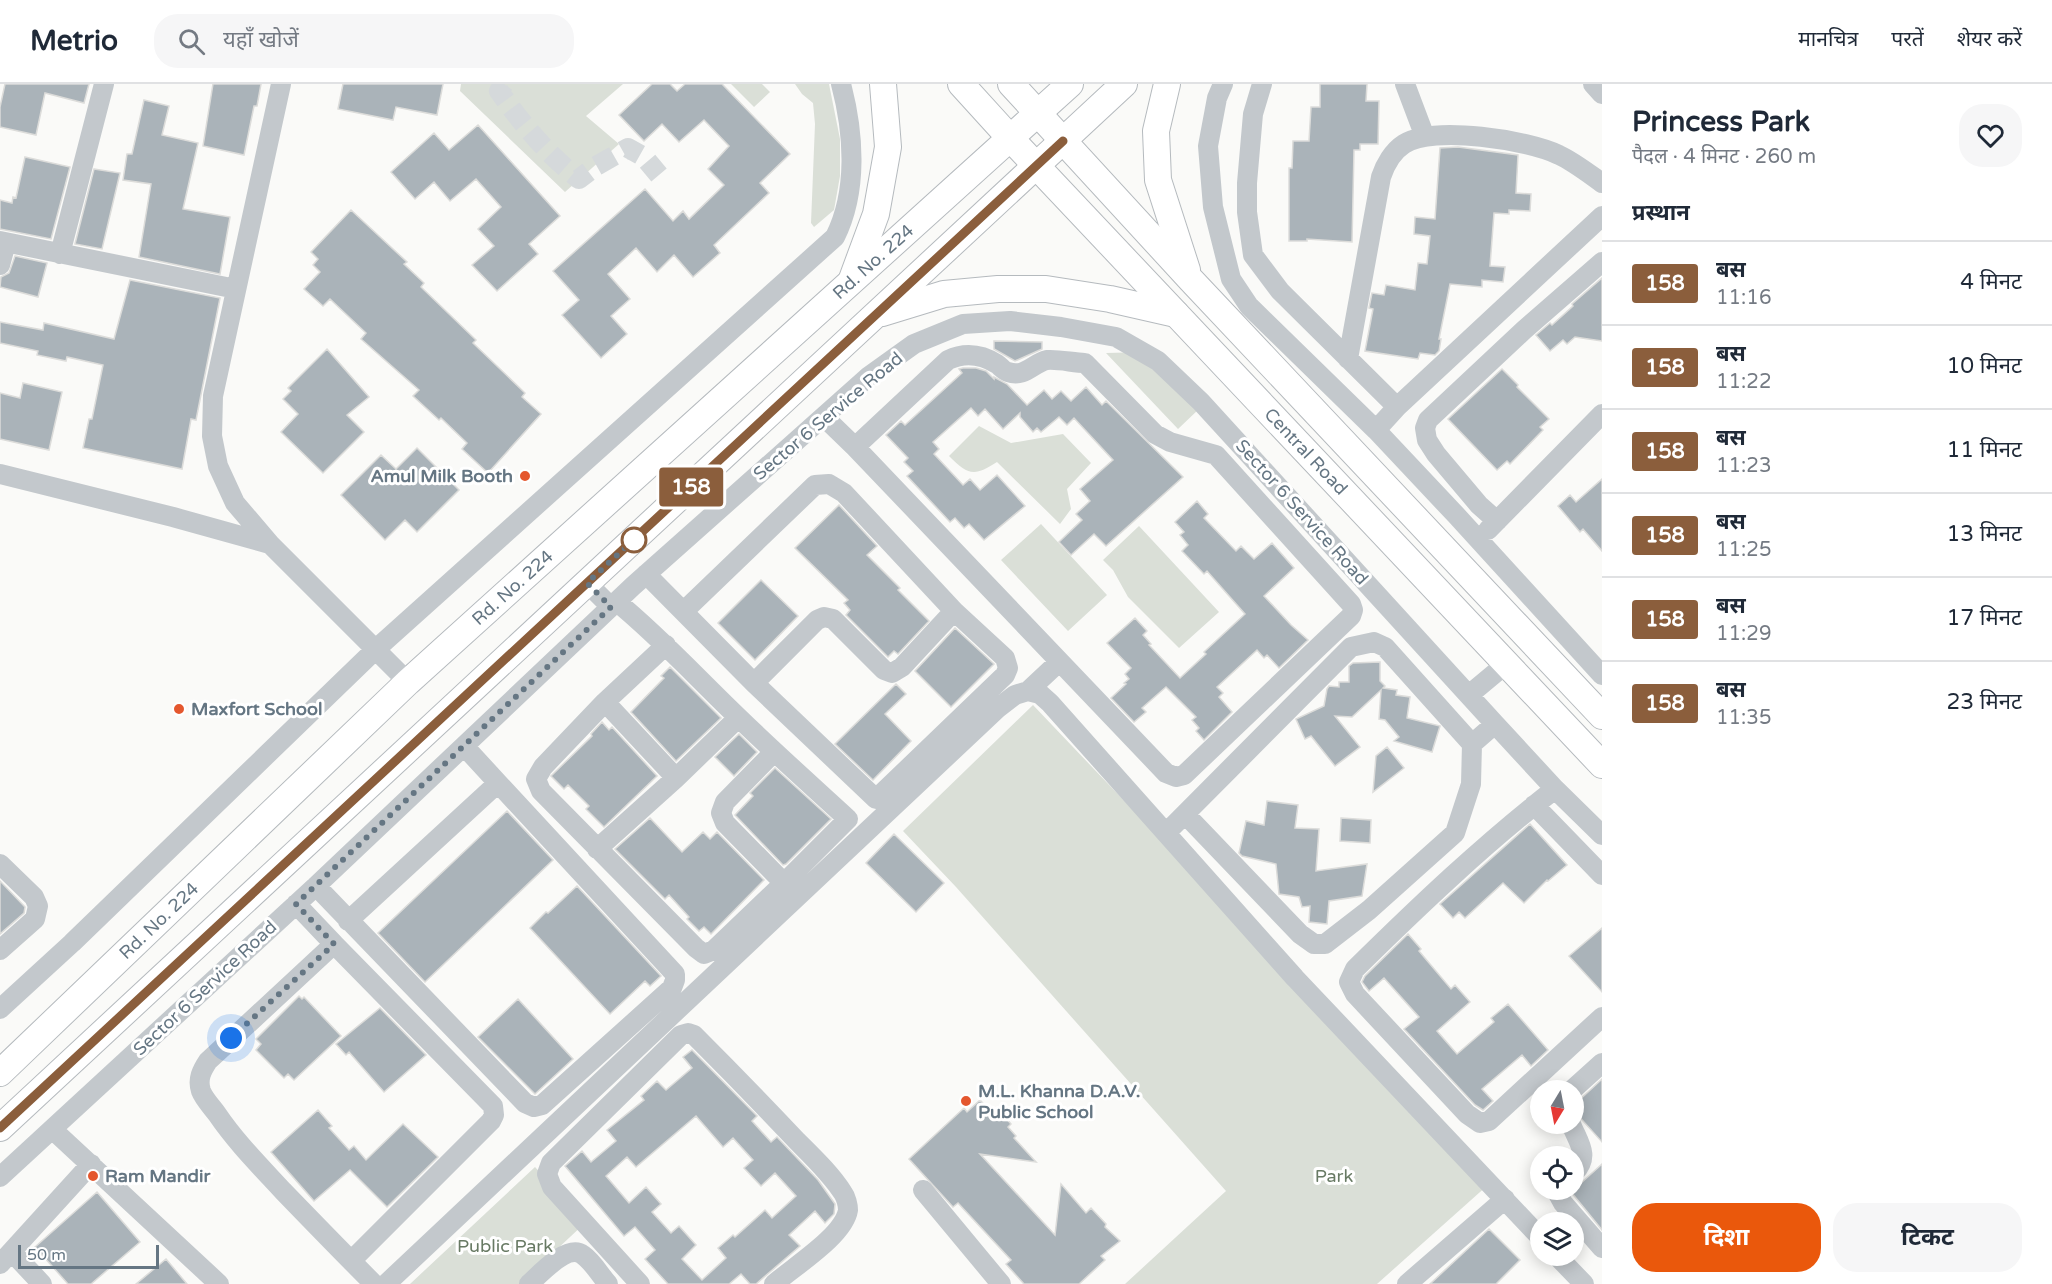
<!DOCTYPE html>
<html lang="hi">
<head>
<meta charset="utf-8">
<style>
	:root { --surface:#fff; --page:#f6f6f7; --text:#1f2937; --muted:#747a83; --line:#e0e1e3; --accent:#ea580c }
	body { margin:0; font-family:"Varela Round","Noto Sans Devanagari",sans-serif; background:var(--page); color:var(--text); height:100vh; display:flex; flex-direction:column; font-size:22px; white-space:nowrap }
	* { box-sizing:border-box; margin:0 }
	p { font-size:20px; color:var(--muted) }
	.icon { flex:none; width:33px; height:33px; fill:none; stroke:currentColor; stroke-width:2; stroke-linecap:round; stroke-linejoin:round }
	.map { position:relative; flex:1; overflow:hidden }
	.side { display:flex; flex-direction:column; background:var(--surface); width:450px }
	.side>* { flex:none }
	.badge { padding:0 12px; border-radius:4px; font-size:21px; line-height:39px }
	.needle { width:39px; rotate:190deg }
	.tools { position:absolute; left:1530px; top:996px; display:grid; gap:12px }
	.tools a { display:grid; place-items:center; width:54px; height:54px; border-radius:50%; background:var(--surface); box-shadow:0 3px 15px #0003; font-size:30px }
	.scale { position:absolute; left:18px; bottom:15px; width:141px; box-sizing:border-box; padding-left:6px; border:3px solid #657683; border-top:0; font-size:16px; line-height:21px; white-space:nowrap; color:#657683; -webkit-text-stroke:4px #fff; paint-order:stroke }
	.you { position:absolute; width:30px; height:30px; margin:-15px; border:4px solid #fff; border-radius:50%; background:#1a73e8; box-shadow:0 0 0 9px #1a73e833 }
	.map>.badge { position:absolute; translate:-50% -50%; box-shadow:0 0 0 3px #fff }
	h2 { padding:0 30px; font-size:22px; line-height:54px }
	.round { display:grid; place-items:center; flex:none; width:63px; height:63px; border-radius:24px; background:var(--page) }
	.head { display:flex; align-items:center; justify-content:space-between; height:102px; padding:0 30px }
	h1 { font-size:28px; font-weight:700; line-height:45px }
	.cta { display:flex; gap:12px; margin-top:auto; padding:12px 30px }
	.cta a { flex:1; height:69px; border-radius:24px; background:var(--accent); color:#fff; font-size:24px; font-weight:700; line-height:69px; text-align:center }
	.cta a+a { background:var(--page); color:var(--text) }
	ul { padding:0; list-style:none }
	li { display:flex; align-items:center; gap:18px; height:84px; padding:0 30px; border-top:2px solid var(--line) }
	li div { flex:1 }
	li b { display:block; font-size:22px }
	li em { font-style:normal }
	li .badge { min-width:66px; font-weight:700; text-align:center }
	header { display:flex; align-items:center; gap:36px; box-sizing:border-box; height:84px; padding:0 30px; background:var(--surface); border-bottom:2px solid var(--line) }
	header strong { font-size:28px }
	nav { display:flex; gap:33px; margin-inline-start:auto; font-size:21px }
	.search { width:420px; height:54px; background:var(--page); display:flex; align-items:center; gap:15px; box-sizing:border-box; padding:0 21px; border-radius:24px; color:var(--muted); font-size:22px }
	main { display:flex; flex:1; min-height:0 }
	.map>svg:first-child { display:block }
	.green { fill:#dadfd7 }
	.building { fill:#aab3b9; stroke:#dcdcda; stroke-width:1.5; fill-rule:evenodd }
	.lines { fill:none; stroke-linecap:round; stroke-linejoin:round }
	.minor-tunnel { stroke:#d5d9db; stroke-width:20; stroke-dasharray:20 10; stroke-linecap:butt }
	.major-casing { stroke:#b5babe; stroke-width:28 }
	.minor { stroke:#c3c8cc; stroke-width:20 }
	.major { stroke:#fff; stroke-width:26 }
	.line-casing { stroke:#fff; stroke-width:14 }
	.line { stroke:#8b5e3c; stroke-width:9 }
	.walk { stroke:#657683; stroke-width:6; stroke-dasharray:0 10.8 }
	.poi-dot { fill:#e4572e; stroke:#fff; stroke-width:2 }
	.stop-dot { fill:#fff; stroke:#8b5e3c; stroke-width:3 }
	.labels { text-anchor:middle; stroke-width:6; stroke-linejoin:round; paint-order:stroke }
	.street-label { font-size:18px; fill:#657683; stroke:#fff }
	.poi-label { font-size:18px; font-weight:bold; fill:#657683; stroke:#fff; text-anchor:start }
	.park-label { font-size:18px; fill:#687a64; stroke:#fff }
</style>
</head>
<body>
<header>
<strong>Metrio</strong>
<div class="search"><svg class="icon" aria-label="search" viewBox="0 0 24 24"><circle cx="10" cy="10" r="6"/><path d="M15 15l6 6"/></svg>यहाँ खोजें</div>
<nav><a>मानचित्र</a><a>परतें</a><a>शेयर करें</a></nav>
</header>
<main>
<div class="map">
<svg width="1602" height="1200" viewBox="0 0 1602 1200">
	<rect width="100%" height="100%" fill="#fafaf8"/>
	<!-- green -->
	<path class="green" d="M461 0H623L586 32 619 60 565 108 460 7Z
		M731 0H762L770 8 754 23Z
		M795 0H829L840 55V92L834 126 814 143 811 139 815 40 813 19 802 10Z
		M1144 268 1199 325 1178 345 1106 269Z
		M979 342 1011 359 1063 350 1091 379 1067 405 1071 425 1060 440 997 378C974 393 968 391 949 372Z
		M1041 440 1107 511 1068 547 1001 476Z
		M1139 442 1219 528 1179 564 1128 513 1113 486 1103 476Z
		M1033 621 1489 1100 1377 1200H1125L1226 1107 956 803 903 747Z
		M535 1083 586 1138 520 1200H410Z"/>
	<!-- building -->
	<path class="building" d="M5 0H89L84 19 45 9 36 51 0 43V23Z
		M213 0H261L257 22H254L244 71 203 62Z
		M343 0H443L437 31 396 23 393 36 338 25Z
		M652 0H670L677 7 685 0H722L790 70 760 99 769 109 714 161 720 169 693 193 674 171 657 188 636 164 608 190 630 215 611 232 627 250 601 274 562 231 579 216 553 187 645 105 673 137 683 127 689 135 724 101 708 85 729 62 704 36 679 58 662 40 644 57 619 31Z
		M1320 0H1367L1366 17H1379L1378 60H1360V66H1354L1352 158 1307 155V157H1289V84H1292L1293 57H1309L1311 23H1320Z
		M144 16 169 22 162 51 198 59 183 125 230 133 220 190 139 173 151 100 123 96 127 70H132Z
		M478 41 560 132 529 160 538 170 497 207 472 181 494 162 478 145 501 123 476 95 450 117 434 98 415 115 391 88 434 49 449 66Z
		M1458 63 1518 71 1516 109 1531 110 1530 127 1509 126V130L1494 129 1490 182 1505 183 1503 198 1482 196V203L1450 200 1439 255H1441L1439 267 1435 271 1420 269 1418 275 1365 267 1373 225 1369 224 1372 209 1384 211 1386 201 1415 206 1418 179 1427 180 1430 152 1414 150 1415 133 1435 135 1440 64Z
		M25 73 70 83 51 155 0 145V116L12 119 13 113 16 114Z
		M94 85 120 89 102 165 75 160Z
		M351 126 407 178 404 180 424 199 421 203 476 256 473 259 525 309 522 313 541 330 488 389 462 365 467 359 441 334 439 336 413 312 419 306 361 255 366 249 330 215 323 222 304 205 320 188 313 181 318 175 311 168Z
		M15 172 47 179 38 213 0 203 1 193 9 189Z
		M1602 194V257L1575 253 1567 260 1563 256 1550 267 1536 251 1550 239 1552 241 1573 222 1572 220Z
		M130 196 220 214 196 336 191 335 182 385 83 364 89 335H92L103 281 67 273 66 277 37 271 38 267 0 259V238L43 246 44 239 114 255Z
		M994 257 1042 258V265L1015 277 994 265Z
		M327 265 369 313 347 331 364 348 323 389 281 348 298 330 283 315 291 307 288 304Z
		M963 284H976L986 287 994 295V293L1007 300 1027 321 1044 306 1052 315 1061 307 1071 317 1086 303 1102 321 1106 317 1183 393 1106 462 1094 450 1071 471 1059 458 1082 436 1076 430 1090 417 1080 405 1113 376 1074 334 1067 341 1059 333 1041 348 1037 344 1033 348 1020 333V329L1003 345 985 325 978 332 971 324 933 358 939 365 934 370 963 401 970 395 980 406 997 391 1025 422 984 456 969 440 964 444 955 434 950 438 907 392 913 387 904 378 908 374 886 351 901 337 905 341 962 289 959 285Z
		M1502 285 1518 301 1517 303 1549 335 1540 343 1543 346 1510 380 1507 377 1497 386 1448 335Z
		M23 299 62 308 49 366 0 355V309L20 314Z
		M417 364 459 406 417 448 405 436 385 456 341 411 381 371 396 385Z
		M1602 395V467L1583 445 1580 448 1558 422 1570 411 1576 418Z
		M1197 417 1208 430 1204 434 1236 467 1241 462 1254 475 1272 459 1294 484 1264 512 1291 541 1308 556 1279 584 1267 571 1264 574 1257 566 1217 603 1223 609 1219 613 1232 628 1204 656 1196 647 1199 644 1192 636 1196 633 1166 603 1142 624 1146 628 1134 638 1111 614 1126 600 1124 599 1129 595 1125 590 1131 584 1107 559 1135 534 1147 547 1143 551 1151 560 1149 561 1180 594 1206 570 1204 568 1245 530 1207 487 1204 490 1182 467 1188 461 1180 451 1184 448 1175 438Z
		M839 421 877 462 867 471 900 504 898 506 929 537 898 570 894 567 888 573 846 531 850 526 844 519 848 516 795 464Z
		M761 496 798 532 755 576 718 539Z
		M955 544 994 580 951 623 915 587Z
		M1380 578V597L1385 602 1383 604 1397 606 1396 611 1410 613 1407 634 1440 642 1432 668 1394 657 1399 653 1385 636 1379 635 1381 606 1352 633 1335 632 1360 663 1335 682 1311 652 1305 655 1296 635 1324 622 1327 605 1329 602 1339 603V598H1349V582L1353 579Z
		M670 583 721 634 676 677 631 628 664 594 661 592Z
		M896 600 906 610 885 630 911 657 873 696 835 660Z
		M602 638 609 646 612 643 657 692 604 743 586 725 589 722 568 701 564 705 551 692 592 652 591 650Z
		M739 650 757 668 734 692 715 673Z
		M1387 663 1404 684 1373 708 1376 672Z
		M775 684 831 735 786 780 783 781 735 731 753 712 750 709Z
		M1267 717 1298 721 1295 744 1319 745 1316 787 1367 780 1362 812 1329 817 1327 840 1309 838 1310 822 1302 823 1299 813 1279 810 1276 780 1242 772 1239 769 1246 737 1264 741Z
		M507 727 553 776 425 898 378 849Z
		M650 734 682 768 703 748 710 755 717 748 764 796 711 850 704 843 699 847 687 835 689 833 669 811 665 815 615 765Z
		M1341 734 1371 736 1370 759 1340 757Z
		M1530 740 1567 781 1548 797 1547 796 1524 819 1503 799 1465 834 1459 828 1453 834 1440 820Z
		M894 750 944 799 916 828 866 779Z
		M0 797 25 823 24 829 0 850Z
		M577 802 661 892 650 902 645 897 610 930 530 844 546 828 548 829Z
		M1602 844V908L1569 872Z
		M1408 850 1421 865 1419 867 1451 905 1455 901 1470 918 1437 947 1457 970 1494 938 1491 934 1508 920 1548 966 1531 982 1522 971 1482 1005 1493 1017 1483 1026 1475 1021 1404 945 1419 933 1384 894 1369 907 1362 898 1365 892Z
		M299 912 302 915 304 913 341 952 294 996 288 990 284 994 256 966 261 960 256 955Z
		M518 915 573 975 535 1010 478 953Z
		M380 924 426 971 384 1008 349 968 346 971 336 960Z
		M692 966 757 1032 752 1037 771 1058 777 1053 818 1096 835 1120 834 1130 825 1139 815 1127 789 1151 800 1162 756 1200H750L741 1190 729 1200H668L645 1175 655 1166 635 1143 624 1152 565 1082 582 1067 591 1078 616 1057 607 1046 644 1016 641 1012 657 997 666 1006 692 984 683 973ZM696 1032 723 1063 733 1054 753 1076 744 1084 761 1102 775 1089 796 1112 772 1134 765 1126 735 1153 733 1151 718 1164 726 1174 702 1196 682 1175 696 1161 679 1142 671 1149 652 1128 661 1120 646 1103 629 1119 606 1092 627 1073 636 1083Z
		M1602 995V1058L1574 1027V1021Z
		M980 1016 994 1031 999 1026 1011 1040 1008 1043 1016 1052 1014 1054 1036 1078 980 1070 1055 1151 1061 1100 1086 1129 1091 1124 1106 1140 1105 1143 1120 1157 1101 1172 1105 1176 1079 1200H1024L1006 1180 1011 1176 958 1119 953 1123 909 1075 964 1024 967 1028Z
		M318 1026 332 1042 329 1044 349 1066 354 1062 366 1076 403 1040 438 1073 387 1123 350 1086 314 1117 271 1068Z
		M1602 1080V1146L1571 1108Z
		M97 1108 140 1158 91 1200H68L35 1163Z
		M1489 1145 1520 1176 1496 1200H1430Z
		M166 1175 187 1200H136Z"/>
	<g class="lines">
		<!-- minor-tunnel -->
		<path class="minor-tunnel" d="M504 0 499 7C522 40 547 70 579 95L596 82 628 64 644 73 659 91"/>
		<!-- major casing -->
		<g class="major-casing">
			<g id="major">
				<path id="s1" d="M961 0 1011 55 1602 681"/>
				<path d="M1011 0 1191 196 1602 632"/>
				<path d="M1167 0 1156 47 1158 96 1187 186"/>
				<path d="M852 195 876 130 888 63 883 0"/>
				<path d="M882 229 944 210 998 205H1046L1110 215 1176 230"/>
				<path id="s2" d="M0 989 408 598 1070 0"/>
				<path d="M0 1044 1124 0"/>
			</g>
		</g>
		<!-- minor -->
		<path class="minor" d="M1223 0 1217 14 1208 62 1213 123 1231 195 1249 222 1376 346 1456 431 1602 591
			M1262 0 1253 30 1247 99V128L1253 171 1280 207 1397 323
			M1405 0 1425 53
			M1593 0 1602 10
			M0 157 236 205
			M60 170 104 0
			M0 181 6 159
			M1348 275 1381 93C1385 81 1393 67 1404 60 1433 41 1529 56 1559 71 1574 78 1588 89 1602 99
			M824 333 855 363 1166 689 1176 693 1184 691 1351 532 1353 526 1351 520 1216 371 1170 358 1155 350 1085 279C1074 279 1059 275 1047 276 1033 279 1025 294 1008 288 1004 287 1000 282 997 280 981 270 965 268 948 276L855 363
			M1376 346 1397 323 1602 132
			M0 390 173 433 270 460 408 598
			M1497 437 1479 421 1436 370 1427 356 1425 344 1428 336 1524 246 1602 178
			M1488 446 1602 330
			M270 460 235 419 218 382 212 352 213 312 281 0
			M646 490 754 599 876 715 1005 591 1008 584 1005 574 954 527 844 409 829 400 815 401 684 527
			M587 499 611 523
			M617 518C661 554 699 596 740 635 775 669 812 702 848 735L784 799 714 866 704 870 696 864 541 707 536 695 543 683 605 618 666 561
			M754 599 817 536 824 533 833 535 884 586 892 589 902 583 954 527
			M1028 607 1040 610 1050 619 1295 894 1540 1153
			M1470 610 1506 580
			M605 618 676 694
			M464 662 498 699
			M774 668 725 718 721 729 725 739 784 799
			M1555 705C1484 760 1419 822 1355 885L1349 898 1355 910 1467 1030 1480 1039 1489 1037 1602 933
			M1534 721 1602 791
			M1185 730 1300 850 1314 860H1325L1369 826 1455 749 1471 700 1472 660
			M1166 749 1351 563 1374 558 1385 563 1472 660 1495 640
			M597 765 676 694 738 634
			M0 780 34 813 38 822 35 835 0 866
			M316 802 525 1019 534 1023 542 1021 672 904 675 896V890L498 699 348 837
			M296 820 334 860
			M0 925 72 859 376 565 835 153C858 107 854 49 841 0
			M1572 1006 1602 979
			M1571 1040C1578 1058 1591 1072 1574 1089
			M52 1045 219 1200
			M0 1093 316 802 633 502 868 293 914 260 963 240 1010 237 1061 243 1116 253 1158 277 1201 318 1495 640 1555 705 1602 751
			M923 1106 1001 1200
			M1559 1106 1557 1108 1563 1119 1602 1164
			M12 1168 42 1200
			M1557 1172 1584 1200
			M351 1177 491 1037 494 1031 493 1022 334 860 208 977C202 986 197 995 201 1007 204 1015 212 1023 217 1030 236 1058 260 1082 283 1107 313 1138 343 1169 374 1200
			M0 1180 91 1080
			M386 1200 998 624 1015 611 1028 607 1059 578
			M529 1200C540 1190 568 1159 583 1171 593 1178 600 1191 608 1200
			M640 1200 552 1103 547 1090 551 1079 681 951 688 949 694 951C729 986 763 1021 797 1057 813 1073 831 1090 843 1109 846 1113 848 1121 848 1126 844 1152 793 1183 774 1200
			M1407 1200 1505 1115"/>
		<!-- major -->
		<use href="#major" class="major"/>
	</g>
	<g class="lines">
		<!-- line casing -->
		<g class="line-casing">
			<path id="line" d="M0 1044 1063 57"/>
		</g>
		<!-- line -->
		<use href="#line" class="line"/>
		<!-- walk -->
		<path class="walk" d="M231 954 334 860 296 820 611 523 587 499 638 452 634 456"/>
	</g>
	<!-- markers -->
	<g class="poi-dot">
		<circle cx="525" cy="392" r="6"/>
		<circle cx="179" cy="625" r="6"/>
		<circle cx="966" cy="1017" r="6"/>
		<circle cx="93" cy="1092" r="6"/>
	</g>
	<circle class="stop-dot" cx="634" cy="456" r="12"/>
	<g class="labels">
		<!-- street labels -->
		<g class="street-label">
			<text dy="6" stroke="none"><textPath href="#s2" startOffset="1192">Rd. No. 224</textPath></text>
			<text transform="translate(828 332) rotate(-40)" y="6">Sector 6 Service Road</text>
			<text dy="6" stroke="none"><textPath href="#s1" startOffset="504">Central Road</textPath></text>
			<text transform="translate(1302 428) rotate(48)" y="6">Sector 6 Service Road</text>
			<text dy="6" stroke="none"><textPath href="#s2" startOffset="706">Rd. No. 224</textPath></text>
			<text dy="6" stroke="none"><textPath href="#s2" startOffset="220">Rd. No. 224</textPath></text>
			<text transform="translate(205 904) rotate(-43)" y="6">Sector 6 Service Road</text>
		</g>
		<!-- poi labels -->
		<g class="poi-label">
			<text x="513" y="398" text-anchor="end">Amul Milk Booth</text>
			<text x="191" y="631">Maxfort School</text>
			<text x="978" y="1013">M.L. Khanna D.A.V.<tspan x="978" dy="21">Public School</tspan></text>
			<text x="105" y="1098">Ram Mandir</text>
		</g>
		<!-- park labels -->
		<g class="park-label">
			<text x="1334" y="1098">Park</text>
			<text x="505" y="1168">Public Park</text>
		</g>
	</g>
</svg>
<div class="tools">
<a><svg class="needle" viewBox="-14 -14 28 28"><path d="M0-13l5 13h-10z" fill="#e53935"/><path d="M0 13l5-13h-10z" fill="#747a83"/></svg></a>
<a><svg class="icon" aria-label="locate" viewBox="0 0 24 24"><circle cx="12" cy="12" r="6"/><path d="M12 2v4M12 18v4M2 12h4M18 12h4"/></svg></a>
<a><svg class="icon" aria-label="layers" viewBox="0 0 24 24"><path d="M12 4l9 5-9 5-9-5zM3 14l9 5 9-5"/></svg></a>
</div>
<div class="scale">50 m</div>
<div class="you" style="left:231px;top:954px"></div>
<b class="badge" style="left:691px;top:403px;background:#8b5e3c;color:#fff">158</b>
</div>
<section class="side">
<div class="head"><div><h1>Princess Park</h1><p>पैदल · 4 मिनट · 260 m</p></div><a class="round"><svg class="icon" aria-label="heart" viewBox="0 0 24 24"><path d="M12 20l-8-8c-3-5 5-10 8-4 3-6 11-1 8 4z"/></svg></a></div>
<h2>प्रस्थान</h2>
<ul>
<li><span class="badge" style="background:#8b5e3c;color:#fff">158</span><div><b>बस</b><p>11:16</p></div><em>4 मिनट</em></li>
<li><span class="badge" style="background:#8b5e3c;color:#fff">158</span><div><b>बस</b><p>11:22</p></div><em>10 मिनट</em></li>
<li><span class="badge" style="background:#8b5e3c;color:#fff">158</span><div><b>बस</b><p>11:23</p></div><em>11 मिनट</em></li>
<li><span class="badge" style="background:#8b5e3c;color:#fff">158</span><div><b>बस</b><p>11:25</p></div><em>13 मिनट</em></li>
<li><span class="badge" style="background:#8b5e3c;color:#fff">158</span><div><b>बस</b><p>11:29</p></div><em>17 मिनट</em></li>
<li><span class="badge" style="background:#8b5e3c;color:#fff">158</span><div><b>बस</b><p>11:35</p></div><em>23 मिनट</em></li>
</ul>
<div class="cta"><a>दिशा</a><a>टिकट</a></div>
</section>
</main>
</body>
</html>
